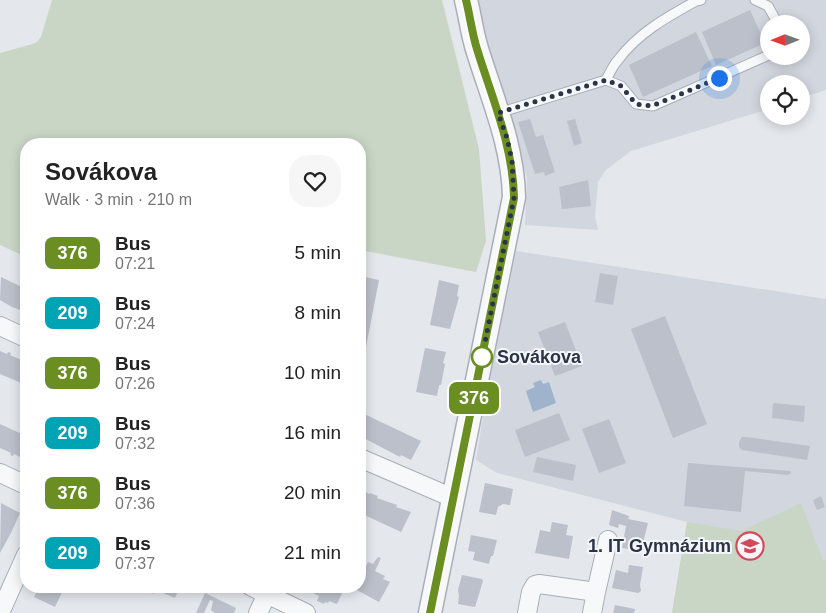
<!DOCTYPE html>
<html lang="en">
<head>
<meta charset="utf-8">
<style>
	:root { --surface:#fff; --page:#f6f6f6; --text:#222; --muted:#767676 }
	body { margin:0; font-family:Helvetica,sans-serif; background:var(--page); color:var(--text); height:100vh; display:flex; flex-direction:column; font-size:19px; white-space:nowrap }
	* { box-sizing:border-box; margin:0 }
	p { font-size:16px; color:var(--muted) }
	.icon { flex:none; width:28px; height:28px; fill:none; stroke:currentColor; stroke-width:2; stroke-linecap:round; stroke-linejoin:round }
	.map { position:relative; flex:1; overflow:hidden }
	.side { position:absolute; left:20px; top:138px; width:346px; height:455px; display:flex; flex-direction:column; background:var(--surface); border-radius:20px; box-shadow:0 2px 12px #0003 }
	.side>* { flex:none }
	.badge { padding:0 10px; border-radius:8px; font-size:18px; line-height:32px }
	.needle { width:32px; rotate:269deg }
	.tools { position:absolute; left:760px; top:15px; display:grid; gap:10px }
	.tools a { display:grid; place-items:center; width:50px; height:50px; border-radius:50%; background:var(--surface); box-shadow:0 2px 12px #0003; font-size:25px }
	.you { position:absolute; width:25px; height:25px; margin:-12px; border:4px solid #fff; border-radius:50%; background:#1a73e8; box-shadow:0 0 0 8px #1a73e833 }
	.map>.badge { position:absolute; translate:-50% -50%; box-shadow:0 0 0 2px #fff }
	.round { display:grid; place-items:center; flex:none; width:52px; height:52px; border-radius:20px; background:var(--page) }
	.headline { display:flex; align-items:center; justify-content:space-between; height:85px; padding:0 25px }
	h1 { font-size:24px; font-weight:700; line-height:38px }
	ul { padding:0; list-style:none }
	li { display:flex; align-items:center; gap:15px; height:60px; padding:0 25px }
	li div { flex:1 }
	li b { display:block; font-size:19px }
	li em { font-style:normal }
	li .badge { min-width:55px; font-weight:700; text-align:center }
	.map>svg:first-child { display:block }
	.built { fill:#d2d6de; fill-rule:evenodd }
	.green { fill:#c9d6c5 }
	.water { fill:#9fb4cc }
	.building { fill:#bbc0ca }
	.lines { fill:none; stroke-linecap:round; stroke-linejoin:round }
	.service-casing { stroke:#a9aeb7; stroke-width:11 }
	.minor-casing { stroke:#a9aeb7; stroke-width:20 }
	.tertiary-casing { stroke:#a9aeb7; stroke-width:25 }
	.service { stroke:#f7f8fa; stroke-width:9 }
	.minor { stroke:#f7f8fa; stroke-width:18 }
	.tertiary { stroke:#f7f8fa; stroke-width:22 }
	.line-casing { stroke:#fff; stroke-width:11 }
	.line { stroke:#6b8e23; stroke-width:8 }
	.walk { stroke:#2b3445; stroke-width:5; stroke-dasharray:0 9 }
	.stop-dot { fill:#fff; stroke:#6b8e23; stroke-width:2.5 }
	.labels { text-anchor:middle; stroke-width:4; stroke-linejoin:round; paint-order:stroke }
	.stop-label { font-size:18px; font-weight:bold; fill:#2b3445; stroke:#f4f6f9; text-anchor:start }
	.poi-label { font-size:18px; font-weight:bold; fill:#2b3445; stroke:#f4f6f9; text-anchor:end }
</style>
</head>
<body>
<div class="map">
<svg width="826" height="613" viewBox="0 0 826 613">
	<rect width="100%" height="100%" fill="#e4e7ec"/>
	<!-- built -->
	<path class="built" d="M476 0H826V90L801 98V84H769V109L631 151 606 170 598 182 595 216 598 230 525 225 527 178 511 119 487 46ZM769 24H801V56H769Z
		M516 251 826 299V613H672L687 522 497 473 476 460 487 392Z"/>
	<!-- green -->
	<path class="green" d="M52 0H442L479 149 486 241 476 272 360 250V144H26V257L0 245V53L36 43 41 37Z
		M801 503 823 560H826V613H672L687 522 741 531Z"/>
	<!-- water -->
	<path class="water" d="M541 380 543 384 549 382 556 403 533 412 526 391 535 387 533 383Z"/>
	<!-- building -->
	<path class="building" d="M750 10 765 43 716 65 702 32Z
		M696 32 712 66 643 97 629 65Z
		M530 119 536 137 543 135 555 172 545 176 544 172 535 174 518 122Z
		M575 119 582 143 574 146 567 121Z
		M588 180 591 206 562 209 559 187Z
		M600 273 618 276 613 305 595 302Z
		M360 276 379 280 366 347 360 345Z
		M1 277 26 289V312L12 307 0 300Z
		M439 280 459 285 457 296 459 297 450 329 430 325Z
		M665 316 707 424 673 438 631 329Z
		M565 322 582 366 555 376 538 332Z
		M425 348 446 352 443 363 445 364 441 385H439L437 396 416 392Z
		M0 351 7 354 8 352 11 353 10 355 26 362V385L0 374Z
		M773 403 805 406 804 422 772 418Z
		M360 412 421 441 411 460 401 455 400 457 360 436Z
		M559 413 570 440 525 457 515 430Z
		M609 419 626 463 599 473 582 429Z
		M0 424 26 436V460L14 454 13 456 10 455 11 453 0 448Z
		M746 437 810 446 807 460 742 450 739 447V442L742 437Z
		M537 457 576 465 573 481 533 472Z
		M688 463 790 471 791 473 788 475 745 471 741 512 684 506Z
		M485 483 513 489 510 505 503 504 498 507 496 515 479 512Z
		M360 488 369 494 370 493 378 496 377 498 397 505 396 507 411 512 401 532 360 513Z
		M821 496 825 507 817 510 813 500Z
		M1 503 20 513 11 533 0 553Z
		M612 510 629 516 628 519 648 523 641 551 622 548 626 526 619 524 618 528 609 525Z
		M552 522 568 525 566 535 573 536 569 559 535 553 540 530 550 532Z
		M471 535 497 540 493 556H491L489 564 473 560 475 552 468 551Z
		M378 557 381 558 375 571 385 576 383 579 390 582 379 602 355 589 356 588 354 586H360V575L361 576 368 562 373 564Z
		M629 565 643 567 640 585 641 591 638 593 612 588 616 570 628 573Z
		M462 575 482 579 483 581 475 607 458 604 459 596 458 590Z
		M34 586H65L55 607 34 597 37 591 33 589Z
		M148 586H180L175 598 156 590 154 594 146 590Z
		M314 586H343L345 587 337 604 329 601 328 603 325 602 324 604 317 601 319 596 311 592Z
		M205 593 236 608 234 613H215L211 610 213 601 210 600 204 613H196Z
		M615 605 635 609 634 613H613Z"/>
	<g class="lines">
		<!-- service casing -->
		<g class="service-casing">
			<path id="service" d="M755 0 768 6 778 24
				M606 80C610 73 613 65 618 60 638 33 667 17 696 1L701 0
				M498 113 606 80 621 86 636 104 653 106 769 55"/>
		</g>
		<!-- minor casing -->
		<g class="minor-casing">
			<path id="minor" d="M0 326 26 338
				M360 458 453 498
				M0 473 26 485
				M250 586 306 613
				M0 613 26 555
				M258 613 267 594
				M527 613 531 592 535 585 539 584 596 592 608 540
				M592 613 596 592"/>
		</g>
		<!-- tertiary casing -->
		<g class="tertiary-casing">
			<path id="tertiary" d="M430 613 514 197C513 145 492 98 477 49 472 33 470 16 466 0"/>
		</g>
		<!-- service -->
		<use href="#service" class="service"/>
		<!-- minor -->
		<use href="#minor" class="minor"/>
		<!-- tertiary -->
		<use href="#tertiary" class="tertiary"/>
	</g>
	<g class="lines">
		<!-- line casing -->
		<g class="line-casing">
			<path id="line" d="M430 613 514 198C513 145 492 98 477 49 472 33 470 16 466 0"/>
		</g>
		<!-- line -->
		<use href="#line" class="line"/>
		<!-- walk -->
		<path class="walk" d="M482 357 514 198 512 161 507 138 498 113 606 80 621 86 636 104 652 106 719 78"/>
	</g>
	<!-- icons -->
	<defs>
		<g id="school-ring" transform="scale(1.4375)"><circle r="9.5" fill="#f4f6f9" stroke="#d1495b" stroke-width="1.5"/><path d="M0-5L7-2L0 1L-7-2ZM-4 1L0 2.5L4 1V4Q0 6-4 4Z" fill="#d1495b"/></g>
	</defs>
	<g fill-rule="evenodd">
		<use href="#school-ring" x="750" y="546"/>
	</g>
	<!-- markers -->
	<circle class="stop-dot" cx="482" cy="357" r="10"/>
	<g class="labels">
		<!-- stop labels -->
		<g class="stop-label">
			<text x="497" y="363">Sovákova</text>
		</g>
		<!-- poi labels -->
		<g class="poi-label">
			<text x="731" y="552">1. IT Gymnázium</text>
		</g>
	</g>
</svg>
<div class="tools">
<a><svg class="needle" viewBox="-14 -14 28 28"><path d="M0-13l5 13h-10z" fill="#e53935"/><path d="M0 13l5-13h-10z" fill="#767676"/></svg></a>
<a><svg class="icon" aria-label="locate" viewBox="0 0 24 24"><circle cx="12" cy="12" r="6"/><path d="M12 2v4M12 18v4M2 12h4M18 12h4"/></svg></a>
</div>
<div class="you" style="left:719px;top:78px"></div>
<b class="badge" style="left:474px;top:398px;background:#6b8e23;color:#fff">376</b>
<section class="side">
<div class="headline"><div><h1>Sovákova</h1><p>Walk · 3 min · 210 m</p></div><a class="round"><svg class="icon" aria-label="heart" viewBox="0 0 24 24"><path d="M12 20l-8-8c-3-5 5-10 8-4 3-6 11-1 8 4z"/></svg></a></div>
<ul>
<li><span class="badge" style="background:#6b8e23;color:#fff">376</span><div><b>Bus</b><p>07:21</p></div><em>5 min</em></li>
<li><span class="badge" style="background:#00a3b4;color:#fff">209</span><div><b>Bus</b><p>07:24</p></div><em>8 min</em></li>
<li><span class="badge" style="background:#6b8e23;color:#fff">376</span><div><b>Bus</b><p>07:26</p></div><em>10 min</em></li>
<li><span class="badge" style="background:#00a3b4;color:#fff">209</span><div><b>Bus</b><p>07:32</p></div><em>16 min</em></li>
<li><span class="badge" style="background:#6b8e23;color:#fff">376</span><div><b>Bus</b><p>07:36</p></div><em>20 min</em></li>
<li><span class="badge" style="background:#00a3b4;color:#fff">209</span><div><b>Bus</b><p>07:37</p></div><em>21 min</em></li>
</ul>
</section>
</div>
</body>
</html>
